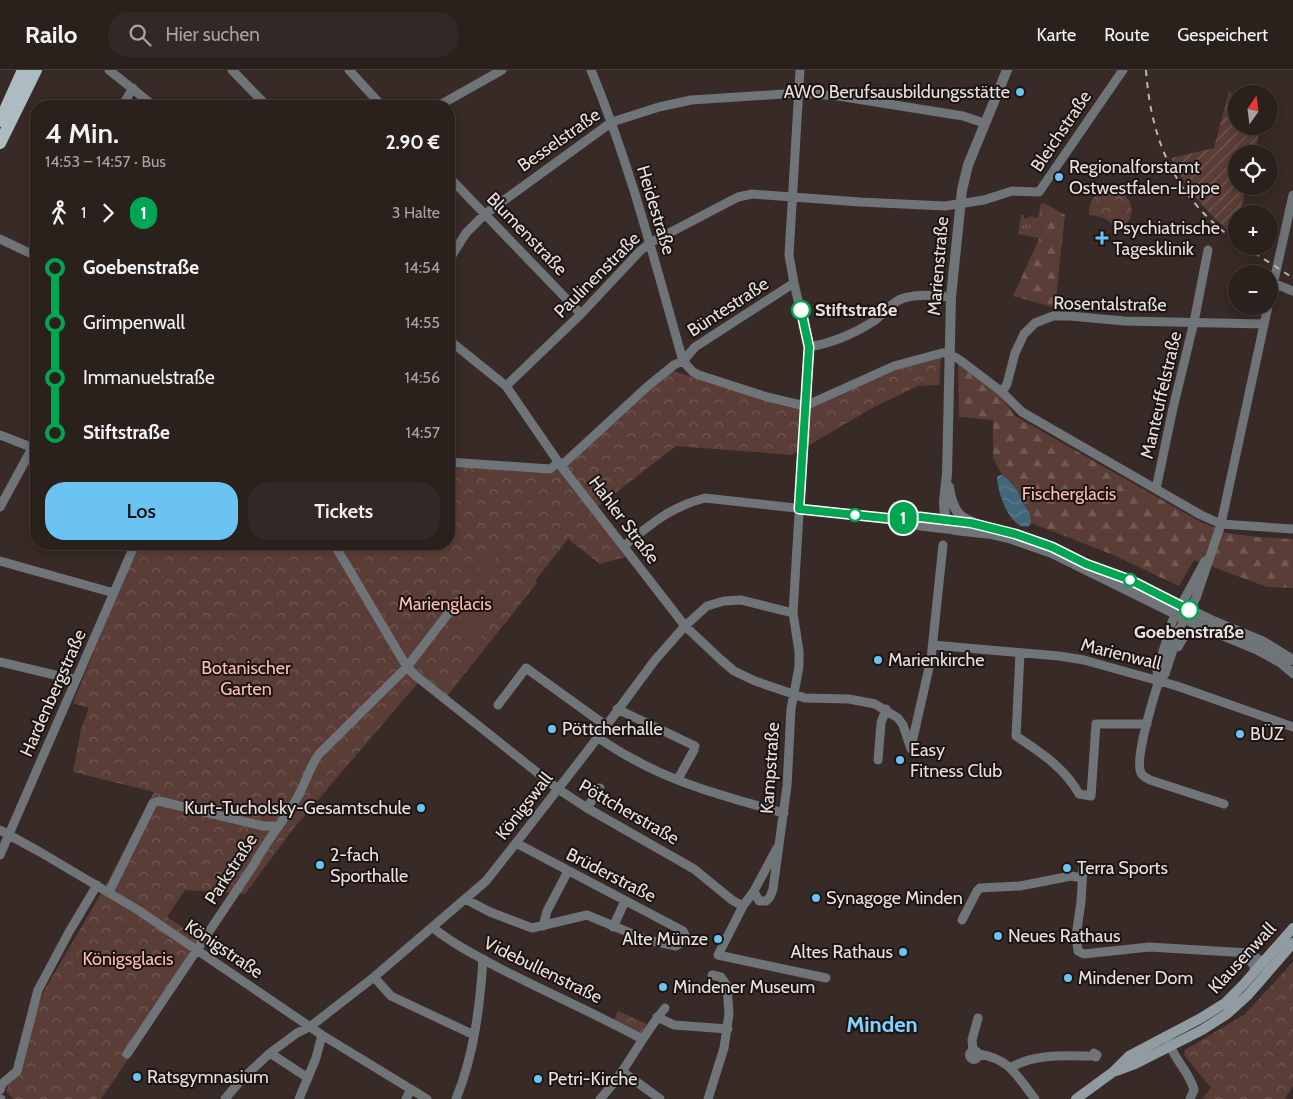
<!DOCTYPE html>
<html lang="de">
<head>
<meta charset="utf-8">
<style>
	:root { --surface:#2a201c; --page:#322825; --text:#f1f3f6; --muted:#a5a3a3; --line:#463e3b; --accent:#6ac3f1 }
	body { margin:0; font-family:Cabin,sans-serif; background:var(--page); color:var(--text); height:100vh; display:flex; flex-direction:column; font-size:19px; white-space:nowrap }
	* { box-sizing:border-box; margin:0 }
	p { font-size:16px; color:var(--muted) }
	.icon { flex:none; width:28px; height:28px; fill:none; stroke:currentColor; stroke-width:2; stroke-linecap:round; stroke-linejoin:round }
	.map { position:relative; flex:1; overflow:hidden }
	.sheet { position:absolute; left:30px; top:30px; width:425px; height:450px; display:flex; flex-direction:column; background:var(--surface); border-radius:20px; box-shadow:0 2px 12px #0003,0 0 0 1px var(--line) }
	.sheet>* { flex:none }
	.badge { padding:0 10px; border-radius:16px; font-size:18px; line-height:32px }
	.needle { width:32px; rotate:14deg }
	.buttons { position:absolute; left:1228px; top:15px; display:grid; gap:10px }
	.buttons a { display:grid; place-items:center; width:50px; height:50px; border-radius:50%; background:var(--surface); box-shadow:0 2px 12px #0003,0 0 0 1px var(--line); font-size:25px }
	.map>.badge { position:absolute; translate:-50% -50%; box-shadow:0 0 0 2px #fff }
	.legs { display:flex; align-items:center; gap:8px; height:55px; padding:0 15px; font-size:16px }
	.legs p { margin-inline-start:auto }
	.headline { display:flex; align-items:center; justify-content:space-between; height:85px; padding:0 15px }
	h1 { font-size:28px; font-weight:600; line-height:38px }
	.button { display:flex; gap:10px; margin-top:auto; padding:10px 15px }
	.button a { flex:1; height:58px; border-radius:20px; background:var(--accent); color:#111; font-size:20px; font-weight:600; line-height:58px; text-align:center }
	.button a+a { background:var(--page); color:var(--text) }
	ul { padding:0 15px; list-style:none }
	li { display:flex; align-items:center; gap:18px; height:55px; font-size:19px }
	li i { display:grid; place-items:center; width:8px; height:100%; margin:0 6px; background:currentColor }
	li i::after { content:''; width:12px; height:12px; margin:-6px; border:4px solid; border-radius:50%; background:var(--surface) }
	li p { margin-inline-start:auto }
	li:first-child i { background:linear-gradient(#0000 50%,currentColor 0) }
	li:last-child i { background:linear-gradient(currentColor 50%,#0000 0) }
	header { display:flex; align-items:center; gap:30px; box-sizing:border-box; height:70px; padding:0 25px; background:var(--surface); border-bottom:1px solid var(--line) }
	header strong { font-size:24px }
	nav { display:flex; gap:28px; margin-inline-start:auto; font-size:18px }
	.search { width:350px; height:45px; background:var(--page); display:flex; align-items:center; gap:12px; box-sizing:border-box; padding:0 18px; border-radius:20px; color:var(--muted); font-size:19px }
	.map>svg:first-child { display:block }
	.grass { fill:url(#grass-tufts) }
	.forest { fill:url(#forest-firs) }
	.park { fill:url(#park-crowns) }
	.garden { fill:url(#garden-furrows) }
	.pitch { fill:#5a3d36 }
	.water { fill:url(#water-waves) }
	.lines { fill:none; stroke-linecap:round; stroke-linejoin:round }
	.minor { stroke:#6e7478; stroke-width:9 }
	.tertiary { stroke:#6e7478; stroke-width:10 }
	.secondary { stroke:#919ca2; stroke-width:10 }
	.primary { stroke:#adbbc2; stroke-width:12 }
	.rail { stroke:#bfb4b1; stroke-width:2; stroke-dasharray:6 6; stroke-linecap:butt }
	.line-1-casing { stroke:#fff; stroke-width:11 }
	.line-1 { stroke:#00a651; stroke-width:8 }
	.poi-dot { fill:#6ac3f1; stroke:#1a1412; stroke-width:2 }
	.stop-1-dot { fill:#fff; stroke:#00a651; stroke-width:2.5 }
	.labels { text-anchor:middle; stroke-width:4; stroke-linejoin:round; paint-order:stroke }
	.poi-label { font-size:18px; fill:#eae0de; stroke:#1a1412; text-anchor:start }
	.street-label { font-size:18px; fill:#eae0de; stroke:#1a1412 }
	.stop-label { font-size:18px; font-weight:bold; fill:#eae0de; stroke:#1a1412; text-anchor:start }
	.park-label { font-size:18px; fill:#ffbdab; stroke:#1a1412 }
	.district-label { font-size:22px; font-weight:bold; fill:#81d2fd; stroke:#1a1412 }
</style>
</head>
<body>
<header>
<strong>Railo</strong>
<div class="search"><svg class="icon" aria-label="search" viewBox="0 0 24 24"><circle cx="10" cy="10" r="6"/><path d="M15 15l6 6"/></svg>Hier suchen</div>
<nav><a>Karte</a><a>Route</a><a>Gespeichert</a></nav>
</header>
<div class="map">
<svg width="1293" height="1029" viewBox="0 0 1293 1029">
	<defs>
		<pattern id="grass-tufts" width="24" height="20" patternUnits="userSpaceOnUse" patternTransform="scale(1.25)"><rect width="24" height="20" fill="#5a3d36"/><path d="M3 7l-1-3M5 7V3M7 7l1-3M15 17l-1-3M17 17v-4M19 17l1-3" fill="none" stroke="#725953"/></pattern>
		<pattern id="forest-firs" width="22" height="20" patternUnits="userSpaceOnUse" patternTransform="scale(1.25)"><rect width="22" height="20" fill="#5a3d36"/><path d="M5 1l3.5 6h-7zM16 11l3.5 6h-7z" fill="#725953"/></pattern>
		<pattern id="park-crowns" width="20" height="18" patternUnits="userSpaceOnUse" patternTransform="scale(1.25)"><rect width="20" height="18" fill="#5a3d36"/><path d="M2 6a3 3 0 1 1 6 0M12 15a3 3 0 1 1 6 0" fill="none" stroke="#725953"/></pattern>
		<pattern id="garden-furrows" width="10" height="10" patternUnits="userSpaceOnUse" patternTransform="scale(1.25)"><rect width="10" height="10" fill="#5a3d36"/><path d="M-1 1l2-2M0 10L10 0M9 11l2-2" fill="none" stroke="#725953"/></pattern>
		<pattern id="water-waves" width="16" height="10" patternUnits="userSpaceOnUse" patternTransform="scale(1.25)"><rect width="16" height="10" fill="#436679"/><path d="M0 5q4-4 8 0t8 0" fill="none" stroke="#5e7c8c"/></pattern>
	</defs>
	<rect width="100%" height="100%" fill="#382a26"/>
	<!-- grass -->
	<path class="grass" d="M1041 133 1046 134 1039 168 1018 164 1021 145H1024V148H1029V146L1038 148Z"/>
	<!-- forest -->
	<path class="forest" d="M1046 134 1065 145 1055 238 1013 226 1039 169Z
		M958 292 1001 327 1015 346 1199 451 1227 463 1258 467 1293 469V518L1267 517 1194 490 1179 516 1111 484 1031 453 1023 430 1012 412 1002 405 993 388V350L959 347Z"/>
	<!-- park -->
	<path class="park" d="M1109 119C1135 122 1140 149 1117 161 1111 150 1102 146 1089 145 1088 131 1095 122 1109 119Z
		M941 287 939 315 918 316 874 337 792 385 676 376 592 441 625 487 600 494 568 469 535 511 537 513 447 626 423 607 293 759 245 824 185 820 167 847 207 873 101 1029H13L6 1021 44 921 107 813 154 722 73 702 81 659 89 638 73 633 113 534 139 474H449V392L551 403 558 399 670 300 771 333 793 338 805 336 892 298Z
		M1293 892V1016L1285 1029H1202L1211 1018 1184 985 1185 980 1245 944Z
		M618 941 647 954 641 964 614 950Z"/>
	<!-- garden -->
	<path class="garden" d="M1229 21 1236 27V56H1261L1254 84H1236V116H1246L1240 144H1236V157L1234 166C1207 142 1187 121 1171 88L1214 78Z"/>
	<!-- pitch -->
	<path class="pitch" d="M537 425 542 429 465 528 460 524Z
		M484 523 503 538 474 576 455 561Z"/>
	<!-- water -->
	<path class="water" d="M1000 405H1002C1016 414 1017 421 1024 434 1028 441 1031 444 1031 453L1029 456C1011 462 997 422 997 407Z"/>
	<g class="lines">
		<!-- minor -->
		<path class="minor" d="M109 0 154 36
			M232 0 267 36
			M349 0 382 36
			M591 0C630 94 655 193 683 291L693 302 699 305 767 327 805 336 894 296 942 283H949
			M122 36 133 18
			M438 36 502 0
			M449 107 581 244
			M0 169 36 186
			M449 190 466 163 485 144 612 52 659 37 691 30 799 23 838 26 963 46 984 53
			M1273 213 1293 221
			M1269 233 1293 125
			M449 270 506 316 561 396 685 556 720 589 734 601 755 611 805 628 849 629 875 634 898 648 903 655 911 679
			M809 277C832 273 854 264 874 251 884 244 889 234 901 229 916 223 935 226 951 227
			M949 287H955L960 290 1002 322 1022 342 1201 445 1221 454 1293 459
			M683 291 695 277 794 213
			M506 316 581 244 640 181 650 173 738 127 752 124 860 132 945 136 984 130 1012 121 1039 122 1123 0
			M1002 322 1007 314 1015 283 1024 264 1035 253 1053 246H1070L1124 251 1264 254
			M0 365 36 379
			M449 392 550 399 559 392
			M561 396 648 316 674 295 683 291
			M1156 419 1173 338 1194 252 1208 180
			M0 437 36 371
			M902 448 920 447 971 453
			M334 474 407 597 416 606 558 719 587 738 694 799 732 830 743 836
			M624 476C651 454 670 437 705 428L894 449 920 456 955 460
			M0 491 114 523
			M1205 491 1172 552 1157 601 1159 610C1154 627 1134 689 1141 703 1143 707 1147 708 1150 710L1224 734
			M933 575 1059 586 1084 590 1177 616 1293 657
			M1178 577 1186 563 1200 556
			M1020 583 1016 666C1039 681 1066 699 1079 724L1091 726 1096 654H1147
			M0 592 76 610
			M1159 610 1165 604 1180 558 1196 528 1221 454 1268 236
			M498 635 526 598 605 655
			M617 639 695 676
			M597 667C609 675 621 683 633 689 679 715 734 729 784 743
			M911 677 931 589 943 475
			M878 690 881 653 886 639
			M678 709 694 680
			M587 738 600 718
			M0 760 40 782 138 840 322 965 427 1029
			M777 778 754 821 743 836 718 885 826 908
			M0 785 135 474
			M1083 798 1081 832 1076 866 1078 881 1084 884 1149 877 1249 883 1263 892 1265 898
			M754 821 759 831H766L770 827 773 819 787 716 791 639 799 597V581L793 543 809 277 794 213 789 185 800 0
			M109 822 153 733 159 731 263 756H279
			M465 829 490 842 532 858 587 845 647 870 676 876 685 870V865L683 861 516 773
			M962 850 977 821 980 818 1020 816 1071 806 1082 808
			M543 856 547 841 568 801
			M432 857C453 874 477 886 501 899 548 923 596 944 642 969
			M613 857 625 831
			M1242 883 1253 894 1255 902
			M374 907 391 926 474 965
			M657 947 674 955 728 959
			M1168 970C1173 989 1190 1002 1194 1020L1190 1029
			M973 980 972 970 978 948
			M969.5 985a4.5 4.5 0 1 1 9 0a4.5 4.5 0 1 1-9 0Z
			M270 983 308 1008
			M127 984 253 796C265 773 282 753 296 730 305 715 309 698 319 684L407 597 457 532
			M979 984C1010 989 1017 1006 1035 1029
			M1010 998C1035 983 1065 986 1093 986L1096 987 1097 985 1094 983 1093 986
			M623 1002 660 1029
			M0 1020 2 1014 17 1001 38 920 69 862 97 815
			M0 1029H1
			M225 1029 241 1010 270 983 297 963 311 956 374 907 486 811 516 773 589 679 655 590 685 556 707 536 724 531 741 530 793 543
			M299 1029 316 988 322 965
			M406 1029 411 1019
			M456 1029C474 985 480 936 483 889
			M600 1029C626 1002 641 967 665 938
			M708 1029 724 978 729 944 727 916 721 907 712 905"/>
		<!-- tertiary -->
		<path class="tertiary" d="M1007 0 968 95 962 120 951 227 947 404 944 431 945 450 955 460 991 464 1012 469 1052 483 1200 556 1258 580 1280 592 1293 603
			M949 417C953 447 964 451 991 458
			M1091 496 1130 511 1211 550 1262 571 1293 590"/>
		<!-- secondary -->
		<path class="secondary" d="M1116 1001 1135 994 1202 960 1227 944 1248 925 1293 873
			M1076 1029 1113 1002 1129 986 1201 948 1225 933 1243 915 1293 858"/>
		<!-- primary -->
		<path class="primary" d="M0 51 23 0
			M0 73 36 0"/>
		<!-- rail -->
		<path class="rail" d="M1146 0C1151 72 1176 128 1236 171
			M1244 176 1293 208"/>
	</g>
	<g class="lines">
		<!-- line-1 casing -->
		<g class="line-1-casing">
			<path id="line-1" d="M801 240 809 277 799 439 894 449 920 447 945 450 971 453 1015 464 1052 477 1086 494 1130 510 1189 540"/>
		</g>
		<!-- line-1 -->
		<use href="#line-1" class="line-1"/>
	</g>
	<!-- markers -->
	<g class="poi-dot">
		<circle cx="1020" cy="22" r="5"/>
		<circle cx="1059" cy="107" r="5"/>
		<path d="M1099.5 160.5h5v5h5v5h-5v5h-5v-5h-5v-5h5z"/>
		<circle cx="878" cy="590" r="5"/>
		<circle cx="552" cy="659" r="5"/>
		<circle cx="1240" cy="664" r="5"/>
		<circle cx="900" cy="690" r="5"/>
		<circle cx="421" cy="738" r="5"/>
		<circle cx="320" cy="795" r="5"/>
		<circle cx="1067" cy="798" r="5"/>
		<circle cx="816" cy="828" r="5"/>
		<circle cx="998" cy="866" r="5"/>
		<circle cx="718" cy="869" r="5"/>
		<circle cx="903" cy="882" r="5"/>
		<circle cx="1068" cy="908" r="5"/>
		<circle cx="663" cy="917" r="5"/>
		<circle cx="137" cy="1007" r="5"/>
		<circle cx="538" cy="1009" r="5"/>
	</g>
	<g class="stop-1-dot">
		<circle cx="801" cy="240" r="9"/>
		<circle cx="855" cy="445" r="6"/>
		<circle cx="1130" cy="510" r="6"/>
		<circle cx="1189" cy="540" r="9"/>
	</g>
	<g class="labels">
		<!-- poi labels -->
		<g class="poi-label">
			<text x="1010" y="28" text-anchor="end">AWO Berufsausbildungsstätte</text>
			<text x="1069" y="103">Regionalforstamt<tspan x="1069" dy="21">Ostwestfalen-Lippe</tspan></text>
			<text x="1113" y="164">Psychiatrische<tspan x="1113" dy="21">Tagesklinik</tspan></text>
			<text x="888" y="596">Marienkirche</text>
			<text x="562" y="665">Pöttcherhalle</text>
			<text x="1250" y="670">BÜZ</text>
			<text x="910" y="686">Easy<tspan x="910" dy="21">Fitness Club</tspan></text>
			<text x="411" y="744" text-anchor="end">Kurt-Tucholsky-Gesamtschule</text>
			<text x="330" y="791">2-fach<tspan x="330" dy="21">Sporthalle</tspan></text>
			<text x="1077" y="804">Terra Sports</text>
			<text x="826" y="834">Synagoge Minden</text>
			<text x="1008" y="872">Neues Rathaus</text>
			<text x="708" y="875" text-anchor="end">Alte Münze</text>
			<text x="893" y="888" text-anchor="end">Altes Rathaus</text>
			<text x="1078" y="914">Mindener Dom</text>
			<text x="673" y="923">Mindener Museum</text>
			<text x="147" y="1013">Ratsgymnasium</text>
			<text x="548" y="1015">Petri-Kirche</text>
		</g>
		<!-- street labels -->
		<g class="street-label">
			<text transform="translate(1061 61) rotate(-56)" y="6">Bleichstraße</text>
			<text transform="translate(559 70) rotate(-35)" y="6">Besselstraße</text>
			<text transform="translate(656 140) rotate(73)" y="6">Heidestraße</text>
			<text transform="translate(527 164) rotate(46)" y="6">Blumenstraße</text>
			<text transform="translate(938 196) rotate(-85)" y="6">Marienstraße</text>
			<text transform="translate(597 205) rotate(-45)" y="6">Paulinenstraße</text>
			<text transform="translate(1110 234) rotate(1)" y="6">Rosentalstraße</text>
			<text transform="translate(728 237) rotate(-33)" y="6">Büntestraße</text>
			<text transform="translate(1161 325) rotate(-77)" y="6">Manteuffelstraße</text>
			<text transform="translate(624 450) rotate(53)" y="6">Hahler Straße</text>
			<text transform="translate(1121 584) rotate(14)" y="6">Marienwall</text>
			<text transform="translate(53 623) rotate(-66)" y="6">Hardenbergstraße</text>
			<text transform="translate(770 698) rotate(-86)" y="6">Kampstraße</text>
			<text transform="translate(524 736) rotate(-52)" y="6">Königswall</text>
			<text transform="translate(629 742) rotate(30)" y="6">Pöttcherstraße</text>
			<text transform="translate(231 799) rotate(-57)" y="6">Parkstraße</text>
			<text transform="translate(611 805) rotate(27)" y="6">Brüderstraße</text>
			<text transform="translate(224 879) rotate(34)" y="6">Königstraße</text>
			<text transform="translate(1242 888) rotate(-47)" y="6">Klausenwall</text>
			<text transform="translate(543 900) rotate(26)" y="6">Videbullenstraße</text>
		</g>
		<!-- stop labels -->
		<g class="stop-label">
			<text x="815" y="246">Stiftstraße</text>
			<text x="1189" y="568" text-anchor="middle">Goebenstraße</text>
		</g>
		<!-- park labels -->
		<g class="park-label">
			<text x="1069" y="430">Fischerglacis</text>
			<text x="445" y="540">Marienglacis</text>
			<text x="246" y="604">Botanischer<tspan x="246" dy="21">Garten</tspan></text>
			<text x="128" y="895">Königsglacis</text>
		</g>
		<!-- district labels -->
		<g class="district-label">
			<text x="882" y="962">Minden</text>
		</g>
	</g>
</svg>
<div class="buttons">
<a><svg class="needle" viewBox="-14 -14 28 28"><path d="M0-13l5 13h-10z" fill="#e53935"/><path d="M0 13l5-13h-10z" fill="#a5a3a3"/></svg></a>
<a><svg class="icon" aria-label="locate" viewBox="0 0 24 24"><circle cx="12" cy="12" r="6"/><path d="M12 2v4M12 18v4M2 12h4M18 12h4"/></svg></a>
<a>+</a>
<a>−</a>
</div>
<b class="badge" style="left:903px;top:448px;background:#00a651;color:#fff">1</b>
<section class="sheet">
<div class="headline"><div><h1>4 Min.</h1><p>14:53 – 14:57 · Bus</p></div><b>2.90 €</b></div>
<div class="legs"><svg class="icon" aria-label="walk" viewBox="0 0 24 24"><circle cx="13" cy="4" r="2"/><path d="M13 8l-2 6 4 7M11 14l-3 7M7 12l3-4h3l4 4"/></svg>1<svg class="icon" aria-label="forward" viewBox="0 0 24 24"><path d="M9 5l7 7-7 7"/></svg><b class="badge" style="background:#00a651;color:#fff">1</b><p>3 Halte</p></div>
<ul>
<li><i style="color:#00a651"></i><b>Goebenstraße</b><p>14:54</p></li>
<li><i style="color:#00a651"></i><span>Grimpenwall</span><p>14:55</p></li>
<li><i style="color:#00a651"></i><span>Immanuelstraße</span><p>14:56</p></li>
<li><i style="color:#00a651"></i><b>Stiftstraße</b><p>14:57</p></li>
</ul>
<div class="button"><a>Los</a><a>Tickets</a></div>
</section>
</div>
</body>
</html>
